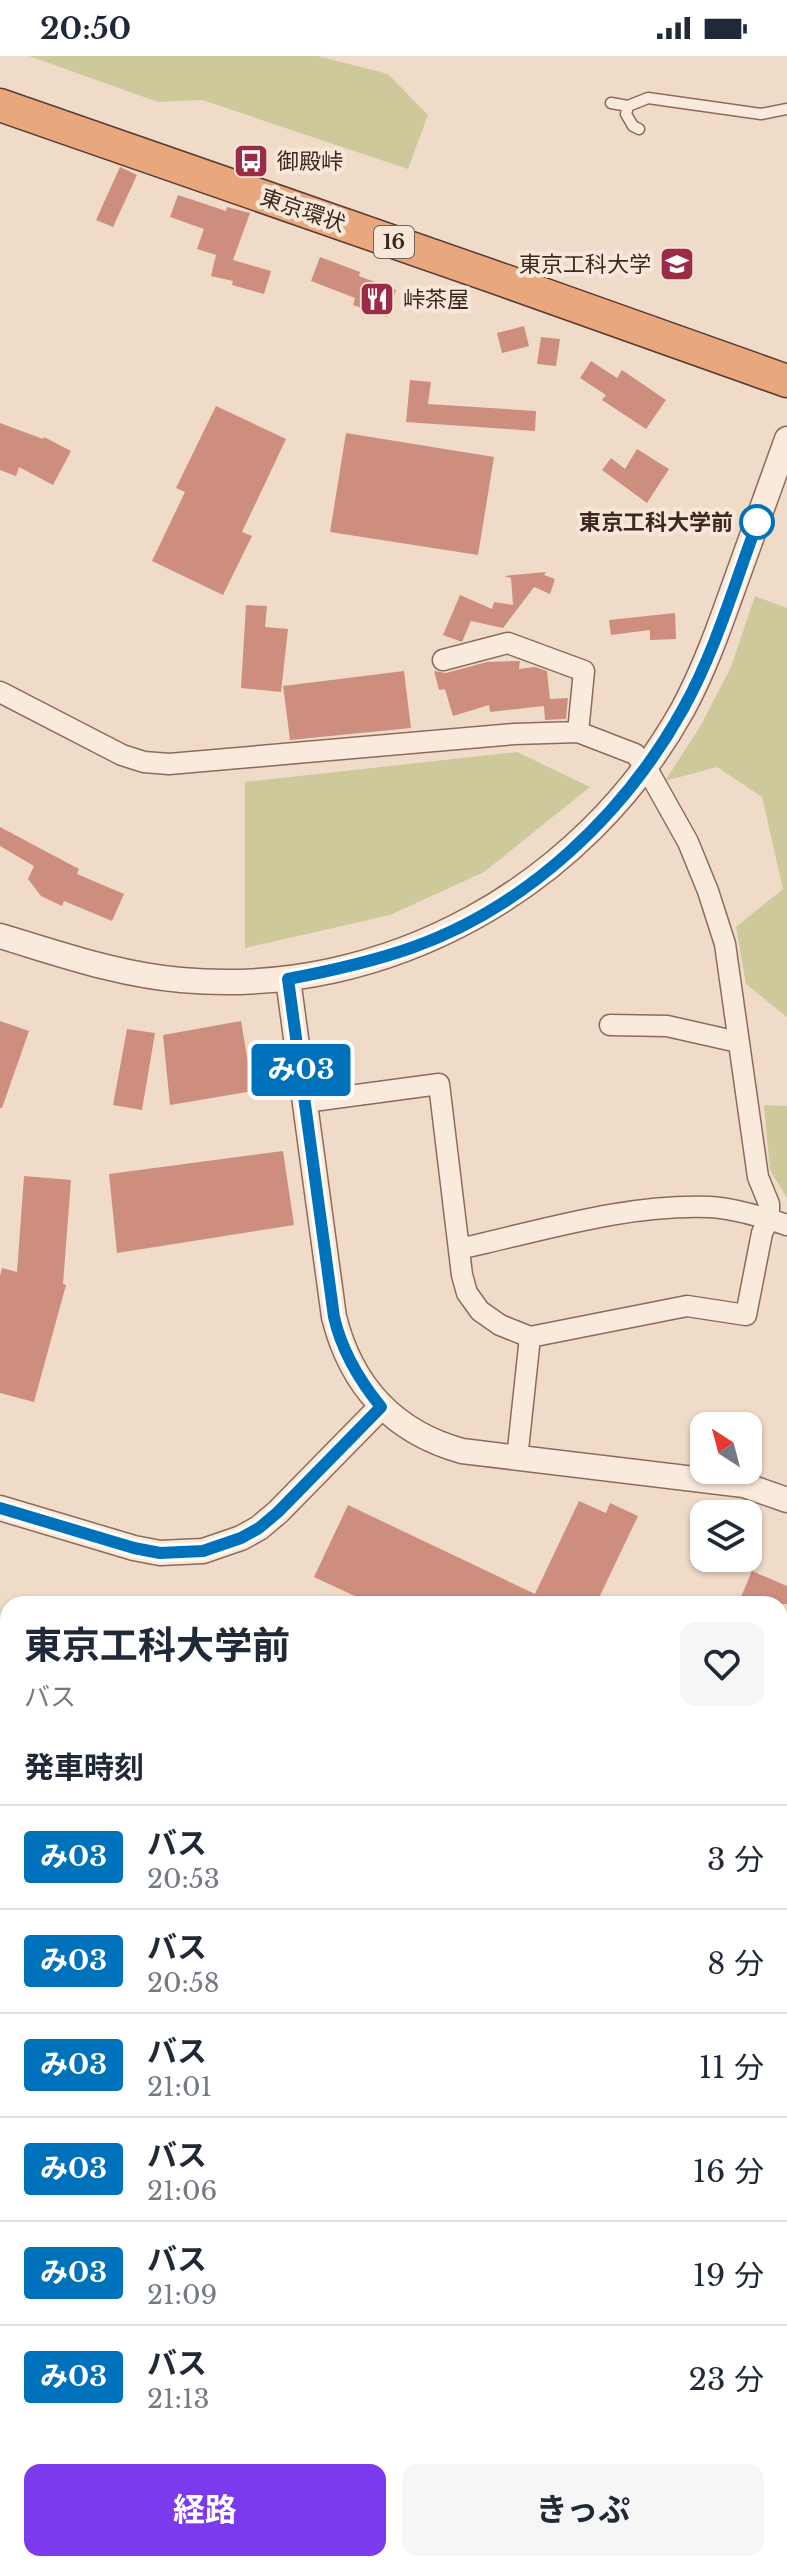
<!DOCTYPE html>
<html lang="ja">
<head>
<meta charset="utf-8">
<style>
	:root { --surface:#fff; --page:#f6f6f7; --text:#1f2937; --muted:#747a83; --line:#e0e1e3; --accent:#7c3aed }
	body { margin:0; font-family:"Libre Baskerville","Noto Sans JP",serif; background:var(--page); color:var(--text); height:100vh; display:flex; flex-direction:column; font-size:30px; white-space:nowrap }
	* { box-sizing:border-box; margin:0 }
	p { font-size:26px; color:var(--muted) }
	.icon { flex:none; width:44px; height:44px; fill:none; stroke:currentColor; stroke-width:2; stroke-linecap:round; stroke-linejoin:round }
	.map { position:relative; flex:1; overflow:hidden }
	.panel { position:absolute; left:0px; top:1540px; width:788px; height:976px; display:flex; flex-direction:column; background:var(--surface); border-radius:24px 24px 0 0; box-shadow:0 2px 6px #0004 }
	.panel>* { flex:none }
	.badge { padding:0 16px; border-radius:6px; font-size:28px; line-height:52px }
	.needle { width:52px; rotate:324deg }
	.controls { position:absolute; left:690px; top:1356px; display:grid; gap:16px }
	.controls a { display:grid; place-items:center; width:72px; height:72px; border-radius:16px; background:var(--surface); box-shadow:0 2px 6px #0004; font-size:40px }
	.map>.badge { position:absolute; translate:-50% -50%; box-shadow:0 0 0 4px #fff }
	h2 { padding:0 24px; font-size:30px; line-height:72px }
	.round { display:grid; place-items:center; flex:none; width:84px; height:84px; border-radius:16px; background:var(--page) }
	.summary { display:flex; align-items:center; justify-content:space-between; height:136px; padding:0 24px }
	h1 { font-size:38px; font-weight:700; line-height:60px }
	.action { display:flex; gap:16px; margin-top:auto; padding:16px 24px }
	.action a { flex:1; height:92px; border-radius:16px; background:var(--accent); color:#fff; font-size:32px; font-weight:700; line-height:92px; text-align:center }
	.action a+a { background:var(--page); color:var(--text) }
	ul { padding:0; list-style:none }
	li { display:flex; align-items:center; gap:24px; height:104px; padding:0 24px; border-top:2px solid var(--line) }
	li div { flex:1 }
	li b { display:block; font-size:30px }
	li em { font-style:normal }
	li .badge { min-width:88px; font-weight:700; text-align:center }
	.status { display:flex; justify-content:space-between; align-items:center; height:56px; padding:0 40px; background:var(--surface); direction:ltr }
	.status svg { height:22px; fill:currentColor }
	.map>svg:first-child { display:block }
	.green { fill:#cec99b }
	.building { fill:#ce8e7e }
	.lines { fill:none; stroke-linecap:round; stroke-linejoin:round }
	.service-casing { stroke:#8c6b5c; stroke-width:13 }
	.minor-casing { stroke:#8c6b5c; stroke-width:23 }
	.tertiary-casing { stroke:#8c6b5c; stroke-width:27 }
	.trunk-casing { stroke:#5a3b30; stroke-width:35 }
	.service { stroke:#faeadc; stroke-width:10 }
	.minor { stroke:#faeadc; stroke-width:20 }
	.tertiary { stroke:#faeadc; stroke-width:24 }
	.trunk { stroke:#e8a77d; stroke-width:32 }
	.rail { stroke:#3c2820; stroke-width:6; stroke-dasharray:14 14; stroke-linecap:butt }
	.line-casing { stroke:#fff; stroke-width:18 }
	.line { stroke:#0072bc; stroke-width:12 }
	.stop-dot { fill:#fff; stroke:#0072bc; stroke-width:4 }
	.labels { text-anchor:middle; stroke-width:8; stroke-linejoin:round; paint-order:stroke }
	.shield { fill:#f7e7d8; stroke:#746157; stroke-width:2 }
	.shield-label { font-size:20px; font-weight:bold; fill:#3c2820 }
	.poi-label { font-size:22px; fill:#3c2820; stroke:#f7e7d8; text-anchor:start }
	.street-label { font-size:22px; fill:#3c2820; stroke:#f7e7d8 }
	.stop-label { font-size:22px; font-weight:bold; fill:#3c2820; stroke:#f7e7d8; text-anchor:end }
</style>
</head>
<body>
<div class="status"><b>20:50</b><svg viewBox="0 0 49 12"><path d="M0 12V9h3v3zM5 12V6h3v6zM10 12V3h3v9zM15 12V0h3v12zM26 1h20v11H26zM47 4h2v5h-2z"/></svg></div>
<div class="map">
<svg width="787" height="2516" viewBox="0 0 787 2516">
	<rect width="100%" height="100%" fill="#efdbc8"/>
	<!-- green -->
	<path class="green" d="M29 0H318L388 18 428 59 408 113 202 44 158 46Z
		M755 540 787 552V961L746 928 736 871 783 833 762 741 717 711 665 725 701 669 731 611Z
		M517 696 590 731 484 816 390 859 245 892V726Z
		M764 1049 787 1050V1142L770 1114Z
		M0 1665 8 1667V1815L0 1813Z
		M780 2032 787 2034V2103L780 2106Z
		M8 2207V2508H517L522 2516H0V2208Z
		M787 2331V2516H617L613 2508H780V2335Z"/>
	<!-- building -->
	<path class="building" d="M120 111 137 119 113 171 96 164Z
		M178 139 226 155 227 151 250 157 233 204 271 215 264 238 232 229 233 225 211 220 216 199 197 193 204 173 170 161Z
		M320 201 360 216 359 220 396 234 387 261 353 249 355 242 311 225Z
		M524 270 529 290 502 297 497 277Z
		M541 281 560 283 556 310 537 308Z
		M591 305 617 322 622 314 666 344 646 373 602 344 606 339 580 322Z
		M410 324 431 326 428 348 536 355 535 375 406 366Z
		M216 350 286 383 242 476 252 480 223 539 152 505 185 436 176 432Z
		M0 367 43 383 44 381 71 395 53 429 19 411 16 420 0 414Z
		M346 377 494 401 478 499 330 476Z
		M637 393 669 413 647 447 602 414 611 402 625 413Z
		M546 516 544 519 555 523 550 538 534 531 503 572 471 565 462 586 443 579 460 539 492 553 494 546 513 549 511 522 504 520Z
		M246 549 267 550 265 571 288 573 281 636 241 632Z
		M675 557 676 583 650 584V574L611 579 609 564Z
		M520 605 519 613 535 611 547 615 550 643 568 642 566 663 545 664 544 650 490 656 489 649 453 660 445 633 439 634 434 615 446 617 487 606Z
		M404 615 411 672 290 684 283 630Z
		M0 771 79 813 77 818 124 838 112 865 64 845 62 850 41 840 28 823 34 810 0 790Z
		M0 965 29 975 2 1052H0Z
		M241 965 253 1035 170 1049 163 979Z
		M127 973 155 977 142 1054 113 1049Z
		M283 1095 294 1169 117 1197 109 1118Z
		M24 1120 71 1124 63 1228 66 1229 34 1346 0 1337V1220L2 1212 17 1216Z
		M579 1445 606 1457 610 1447 638 1460 596 1548H372L314 1521 348 1449 535 1538Z
		M752 1515 787 1530V1548H738Z"/>
	<g class="lines">
		<!-- service casing -->
		<g class="service-casing">
			<path id="service" d="M611 47 628 50
				M639 73 633 70 626 58 628 50 648 42 761 58 787 53"/>
		</g>
		<!-- minor casing -->
		<g class="minor-casing">
			<path id="minor" d="M443 604 508 587 584 615 578 676
				M0 636 122 699 144 706 169 708 514 678 578 676 635 698 646 711 688 786 708 835 725 888 758 1121 769 1148V1162L762 1177 746 1259 687 1250 530 1281 500 1269 480 1255 467 1237 462 1219 439 1028 305 1046
				M610 969 667 970 738 986
				M459 1193C541 1175 624 1148 709 1151 734 1152 763 1161 787 1169
				M517 1403 530 1281
				M0 1911 8 1913
				M780 2157 787 2160"/>
		</g>
		<!-- tertiary casing -->
		<g class="tertiary-casing">
			<path id="tertiary" d="M0 880C60 898 119 919 181 924 386 943 584 831 683 653 704 614 719 572 734 530 752 481 769 432 787 383
				M288 923 334 1261C351 1329 393 1376 462 1395L744 1429 787 1444
				M0 1452 134 1492 160 1497 203 1495 241 1482 259 1472 278 1456 381 1351
				M780 1956 787 1953"/>
		</g>
		<!-- trunk casing -->
		<g class="trunk-casing">
			<path id="trunk" d="M0 49 500 223 787 325"/>
		</g>
		<!-- service -->
		<use href="#service" class="service"/>
		<!-- minor -->
		<use href="#minor" class="minor"/>
		<!-- tertiary -->
		<use href="#tertiary" class="tertiary"/>
		<!-- trunk -->
		<use href="#trunk" class="trunk"/>
		<!-- rail -->
		<path class="rail" d="M0 2003 8 2007
			M0 2063 8 2067
			M558 2508 562 2516"/>
	</g>
	<g class="lines">
		<!-- line casing -->
		<g class="line-casing">
			<path id="line" d="M0 1452 134 1492 160 1497 203 1495 241 1482 259 1472 278 1456 381 1351C359 1324 342 1296 334 1261L288 923C330 915 371 906 411 892 527 851 624 759 683 653 716 594 735 526 759 462"/>
		</g>
		<!-- line -->
		<use href="#line" class="line"/>
	</g>
	<!-- icons -->
	<defs>
		<g id="bus-square" transform="scale(1.8)"><rect x="-9" y="-9" width="18" height="18" rx="4" fill="#9c2b45" stroke="#f7e7d8"/><path d="M-5-6H5V4H4V6H2V4H-2V6H-4V4H-5ZM-3.5-4V0h7V-4ZM-3.5 1.2v1.5H-2V1.2ZM2 1.2v1.5H3.5V1.2Z" fill="#fff"/></g>
		<g id="university-square" transform="scale(1.8)"><rect x="-9" y="-9" width="18" height="18" rx="4" fill="#9c2b45" stroke="#f7e7d8"/><path d="M0-5L7-2L0 1L-7-2ZM-4 1L0 2.5L4 1V4Q0 6-4 4Z" fill="#fff"/></g>
		<g id="restaurant-square" transform="scale(1.8)"><rect x="-9" y="-9" width="18" height="18" rx="4" fill="#9c2b45" stroke="#f7e7d8"/><path d="M-5-6h1v4h1v-4h1v4h1v-4h1v5L-1.5 .5V6h-2V.5L-5-1ZM5-6V6H3V1.5H1.5Q1.5-4 5-6Z" fill="#fff"/></g>
	</defs>
	<g fill-rule="evenodd">
		<use href="#bus-square" x="251" y="105"/>
		<use href="#university-square" x="677" y="208"/>
		<use href="#restaurant-square" x="377" y="243"/>
	</g>
	<!-- markers -->
	<circle class="stop-dot" cx="757" cy="466" r="16"/>
	<g class="labels">
		<!-- shield labels -->
		<rect class="shield" x="374" y="170" width="40" height="32" rx="6"/>
		<g class="shield-label">
			<text x="394" y="193">16</text>
		</g>
		<!-- poi labels -->
		<g class="poi-label">
			<text x="277" y="113">御殿峠</text>
			<text x="651" y="216" text-anchor="end">東京工科大学</text>
			<text x="403" y="251">峠茶屋</text>
		</g>
		<!-- street labels -->
		<g class="street-label">
			<text transform="translate(303 154) rotate(19)" y="8">東京環状</text>
		</g>
		<!-- stop labels -->
		<g class="stop-label">
			<text x="733" y="474">東京工科大学前</text>
		</g>
	</g>
</svg>
<div class="controls">
<a><svg class="needle" viewBox="-14 -14 28 28"><path d="M0-13l5 13h-10z" fill="#e53935"/><path d="M0 13l5-13h-10z" fill="#747a83"/></svg></a>
<a><svg class="icon" aria-label="layers" viewBox="0 0 24 24"><path d="M12 4l9 5-9 5-9-5zM3 14l9 5 9-5"/></svg></a>
</div>
<b class="badge" style="left:301px;top:1014px;background:#0072bc;color:#fff">み03</b>
<section class="panel">
<div class="summary"><div><h1>東京工科大学前</h1><p>バス</p></div><a class="round"><svg class="icon" aria-label="heart" viewBox="0 0 24 24"><path d="M12 20l-8-8c-3-5 5-10 8-4 3-6 11-1 8 4z"/></svg></a></div>
<h2>発車時刻</h2>
<ul>
<li><span class="badge" style="background:#0072bc;color:#fff">み03</span><div><b>バス</b><p>20:53</p></div><em>3 分</em></li>
<li><span class="badge" style="background:#0072bc;color:#fff">み03</span><div><b>バス</b><p>20:58</p></div><em>8 分</em></li>
<li><span class="badge" style="background:#0072bc;color:#fff">み03</span><div><b>バス</b><p>21:01</p></div><em>11 分</em></li>
<li><span class="badge" style="background:#0072bc;color:#fff">み03</span><div><b>バス</b><p>21:06</p></div><em>16 分</em></li>
<li><span class="badge" style="background:#0072bc;color:#fff">み03</span><div><b>バス</b><p>21:09</p></div><em>19 分</em></li>
<li><span class="badge" style="background:#0072bc;color:#fff">み03</span><div><b>バス</b><p>21:13</p></div><em>23 分</em></li>
</ul>
<div class="action"><a>経路</a><a>きっぷ</a></div>
</section>
</div>
</body>
</html>
